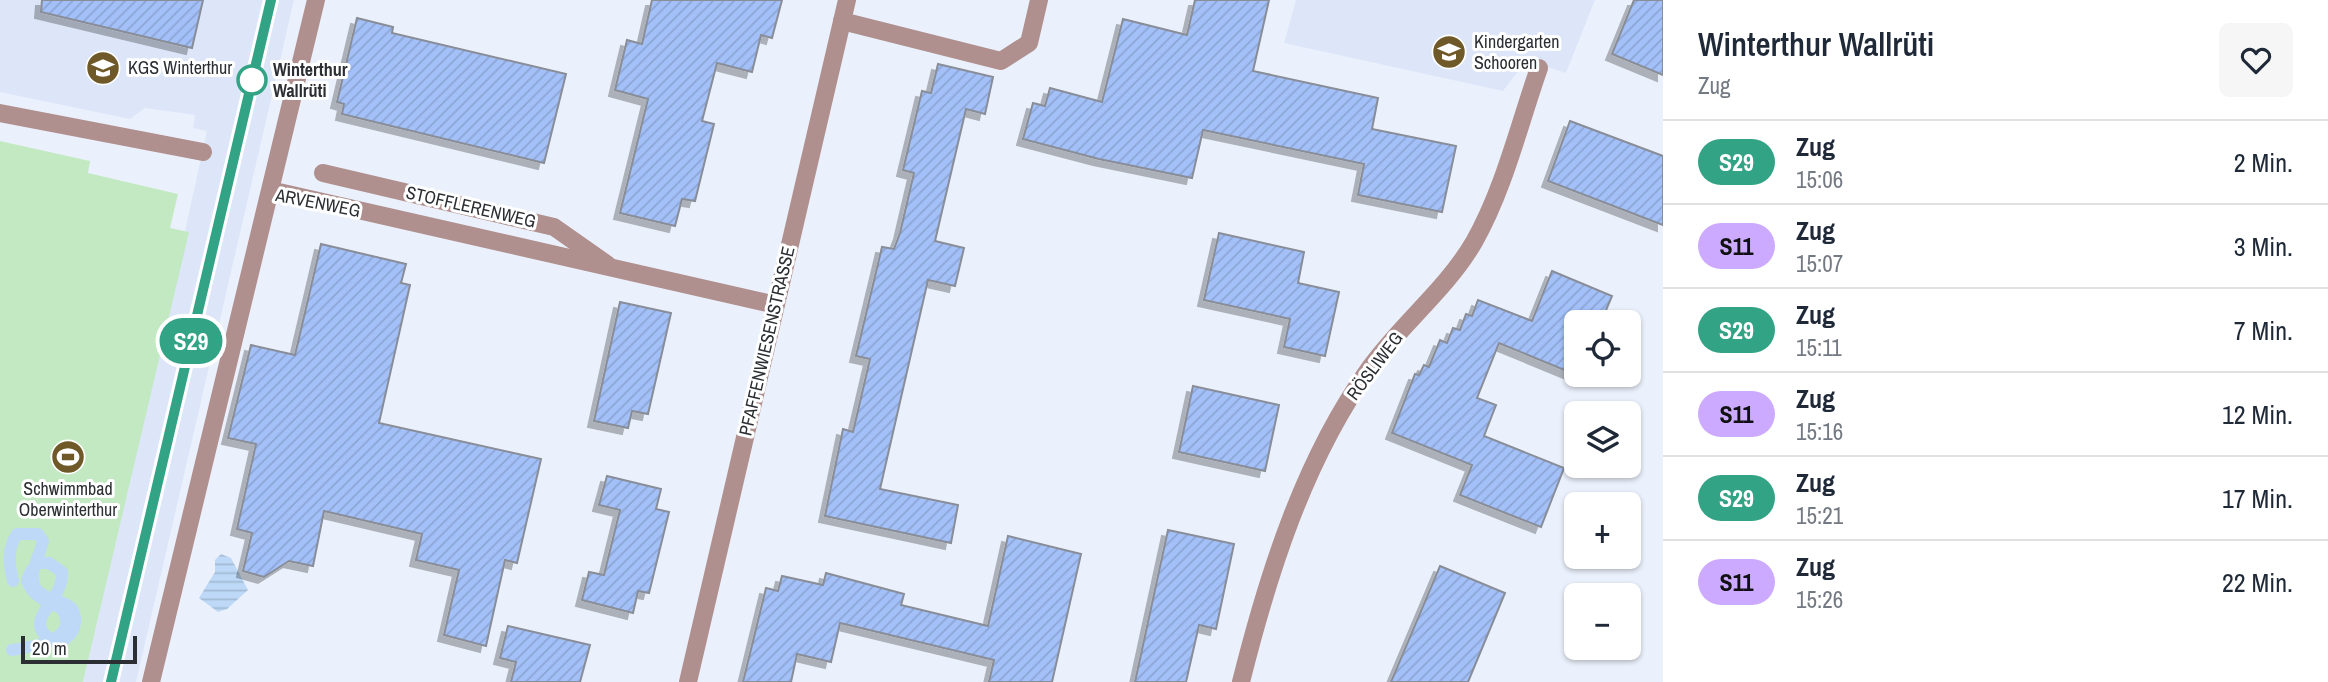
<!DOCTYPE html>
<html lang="de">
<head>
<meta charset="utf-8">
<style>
	:root { --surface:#fff; --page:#f6f6f7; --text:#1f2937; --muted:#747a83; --line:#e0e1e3 }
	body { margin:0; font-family:"Archivo Narrow",sans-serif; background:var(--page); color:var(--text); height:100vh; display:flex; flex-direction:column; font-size:26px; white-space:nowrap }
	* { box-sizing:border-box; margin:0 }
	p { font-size:23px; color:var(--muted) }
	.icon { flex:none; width:38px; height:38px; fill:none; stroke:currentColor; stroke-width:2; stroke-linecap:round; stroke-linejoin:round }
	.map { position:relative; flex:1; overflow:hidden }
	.panel { display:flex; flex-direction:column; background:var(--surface); width:665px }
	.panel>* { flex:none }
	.badge { padding:0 14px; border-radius:23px; font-size:24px; line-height:46px }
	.fabs { position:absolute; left:1564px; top:310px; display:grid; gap:14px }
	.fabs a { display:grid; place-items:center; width:77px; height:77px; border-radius:10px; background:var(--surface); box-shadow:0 2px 5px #0004; font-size:35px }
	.scale { position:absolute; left:21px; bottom:18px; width:116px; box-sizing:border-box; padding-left:7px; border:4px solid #2b2e32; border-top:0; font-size:19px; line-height:24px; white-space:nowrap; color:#2b2e32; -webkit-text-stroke:5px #fff; paint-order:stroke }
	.map>.badge { position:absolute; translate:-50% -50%; box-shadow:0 0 0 4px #fff }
	.round { display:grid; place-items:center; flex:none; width:74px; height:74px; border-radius:10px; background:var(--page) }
	.head { display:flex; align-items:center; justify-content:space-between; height:119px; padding:0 35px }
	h1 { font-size:33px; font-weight:600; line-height:52px }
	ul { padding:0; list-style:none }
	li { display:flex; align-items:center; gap:21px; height:84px; padding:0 35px; border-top:2px solid var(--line) }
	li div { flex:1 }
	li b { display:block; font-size:26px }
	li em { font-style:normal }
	li .badge { min-width:77px; font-weight:700; text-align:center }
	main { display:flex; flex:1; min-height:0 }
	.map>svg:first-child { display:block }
	.built { fill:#dce6f8 }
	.green { fill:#c3e9c3 }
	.water { fill:url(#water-rules) }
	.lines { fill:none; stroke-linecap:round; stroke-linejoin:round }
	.stream { stroke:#bdd9f7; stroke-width:12 }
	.building { fill:url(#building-hatch); stroke:#888d97; stroke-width:2; filter:url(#shadow) }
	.service { stroke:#b0908e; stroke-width:18 }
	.minor { stroke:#b0908e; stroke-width:18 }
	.rail-casing { stroke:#3f4247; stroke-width:8 }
	.rail { stroke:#fff; stroke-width:5; stroke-dasharray:16; stroke-linecap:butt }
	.line-casing { stroke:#fff; stroke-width:16 }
	.line { stroke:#32a384; stroke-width:10 }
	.stop-dot { fill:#fff; stroke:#32a384; stroke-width:3.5 }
	.labels { text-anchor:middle; stroke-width:6; stroke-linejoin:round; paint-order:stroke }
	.poi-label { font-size:18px; fill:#2b2e32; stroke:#fff; text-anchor:start }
	.stop-label { font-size:18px; font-weight:bold; fill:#2b2e32; stroke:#fff; text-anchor:start }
	.street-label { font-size:18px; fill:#2b2e32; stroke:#fff }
</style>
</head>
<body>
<main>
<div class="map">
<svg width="1663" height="682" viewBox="0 0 1663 682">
	<defs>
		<pattern id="water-rules" width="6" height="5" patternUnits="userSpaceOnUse" patternTransform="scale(1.75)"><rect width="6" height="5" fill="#bdd9f7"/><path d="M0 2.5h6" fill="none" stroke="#a3bbd4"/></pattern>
		<pattern id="building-hatch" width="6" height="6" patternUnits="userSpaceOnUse" patternTransform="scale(1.75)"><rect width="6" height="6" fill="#a3c0f8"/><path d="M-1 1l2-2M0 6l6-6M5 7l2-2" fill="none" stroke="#8ca5d5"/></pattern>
		<filter id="shadow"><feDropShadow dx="-6" dy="6" stdDeviation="0" flood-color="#0004"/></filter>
	</defs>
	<rect width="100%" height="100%" fill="#ebf1fc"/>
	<!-- built -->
	<path class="built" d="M0 0H294L136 682H83L188 233 185 231 207 131 193 128 195 115 145 108 130 119 0 92Z
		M1296 0H1595L1566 73 1527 60 1503 91 1284 43Z"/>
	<!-- green -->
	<path class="green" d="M0 141 90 161 88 173 178 194 170 228 189 232 83 682H0Z"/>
	<!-- water -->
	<path class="water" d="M221 554 231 558 248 590 227 609 218 612 199 598 215 572V560Z"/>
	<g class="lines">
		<!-- stream -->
		<path class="stream" d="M12 650C31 647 81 641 62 609 47 601 33 597 27 581 30 572 32 567 40 563H49L62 572C64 605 15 621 57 643 66 639 74 634 75 623 78 596 47 605 36 589 27 576 40 555 43 541L38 534H17C7 549 9 564 13 581"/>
	</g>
	<!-- building -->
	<path class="building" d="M42 0H203L192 48 41 12Z
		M652 0H782L772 38 761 35 752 72 717 63 702 121 714 124 695 201 682 199 675 226 620 213 648 99 615 90 627 40 642 44Z
		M1195 0H1269L1253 71 1378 98 1372 129 1456 146 1442 212 1358 195 1364 164 1203 130 1192 178 1099 159 1023 139 1033 103 1045 106 1050 88 1102 102 1123 19 1187 35Z
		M1634 0H1663V75L1612 54Z
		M357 18 393 27 392 33 566 74 544 163 342 114 344 104 337 102Z
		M938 64 993 77 985 114 966 109 935 241 964 248 955 286 928 280 880 489 958 505 951 543 825 516 843 429 853 432 870 359 856 356 882 247 894 249 900 233 914 173 903 170 922 91 931 93Z
		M1570 121 1663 156V225L1548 181Z
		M1219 233 1304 252 1298 283 1339 292 1325 356 1284 347 1290 319 1204 300Z
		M321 244 406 264 401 283 410 285 379 423 541 459 517 563 505 560 486 646 444 635 459 570 416 560 422 534 324 511 313 566 289 561 264 577 243 571 252 533 237 529 256 444 228 438 251 345 295 355Z
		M1552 271 1612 296 1601 322H1577L1579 376 1499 343 1477 398 1496 405 1484 436 1564 468 1541 527 1460 495 1472 465 1392 433 1415 374 1419 375 1424 365 1429 367 1440 340 1447 343 1453 328 1460 330 1466 314 1472 316 1478 300 1532 321Z
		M620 302 671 313 648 414 632 411 628 428 594 421Z
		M1193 386 1279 405 1265 471 1179 452Z
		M607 476 661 489 656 509 669 512 649 593 638 591 633 613 582 600 589 572 604 575 620 510 599 505Z
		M1168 530 1234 544 1216 629 1199 625 1186 682H1135Z
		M1008 536 1081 554 1052 682H989L994 660 840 623 831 662 797 654 791 682H743L766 588 778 591 782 576 823 585 826 573 904 594 901 605 988 626Z
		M1440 566 1505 593 1468 682H1391Z
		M508 626 590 645 580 682H511L516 662 500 658Z"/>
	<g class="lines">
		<!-- service -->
		<path class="service" d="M842 21 1001 61 1029 43 1039 0
			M0 113 203 152
			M323 173 554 227 608 265"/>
		<!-- minor -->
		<path class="minor" d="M270 190 776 305
			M151 682 316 0
			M688 682 847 0
			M1241 682C1268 574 1304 460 1369 369 1401 324 1446 290 1474 242 1504 189 1519 125 1539 68"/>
		<!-- rail casing -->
		<g class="rail-casing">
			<path id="rail" d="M111 682 271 0"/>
		</g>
		<!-- rail -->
		<use href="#rail" class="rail"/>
	</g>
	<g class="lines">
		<!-- line casing -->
		<g class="line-casing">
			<path id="line" d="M111 682 271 0"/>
		</g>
		<!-- line -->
		<use href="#line" class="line"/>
	</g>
	<!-- icons -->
	<defs>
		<g id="school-disc" transform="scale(1.75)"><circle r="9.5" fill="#6f5928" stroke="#fff"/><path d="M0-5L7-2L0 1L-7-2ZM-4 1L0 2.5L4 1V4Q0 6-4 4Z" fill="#fff"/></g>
		<g id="stadium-disc" transform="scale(1.75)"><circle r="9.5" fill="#6f5928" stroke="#fff"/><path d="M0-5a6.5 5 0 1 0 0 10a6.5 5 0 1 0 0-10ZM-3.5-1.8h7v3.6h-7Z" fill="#fff"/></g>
	</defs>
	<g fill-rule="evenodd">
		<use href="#school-disc" x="1449" y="52"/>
		<use href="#school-disc" x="103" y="68"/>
		<use href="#stadium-disc" x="68" y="457"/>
	</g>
	<!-- markers -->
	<circle class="stop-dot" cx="252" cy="80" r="14"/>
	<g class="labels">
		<!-- poi labels -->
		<g class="poi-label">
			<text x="1474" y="48">Kindergarten<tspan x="1474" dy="21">Schooren</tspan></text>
			<text x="128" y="74">KGS Winterthur</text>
			<text x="68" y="495" text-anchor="middle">Schwimmbad<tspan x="68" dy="21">Oberwinterthur</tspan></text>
		</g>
		<!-- stop labels -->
		<g class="stop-label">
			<text x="273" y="76">Winterthur<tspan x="273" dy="21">Wallrüti</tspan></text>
		</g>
		<!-- street labels -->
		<g class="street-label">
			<text transform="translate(318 203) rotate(11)" y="6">ARVENWEG</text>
			<text transform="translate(471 207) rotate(13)" y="6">STOFFLERENWEG</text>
			<text transform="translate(767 341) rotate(-77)" y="6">PFAFFENWIESENSTRASSE</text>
			<text transform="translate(1375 366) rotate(-53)" y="6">RÖSLIWEG</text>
		</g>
	</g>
</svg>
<div class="fabs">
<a><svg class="icon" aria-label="locate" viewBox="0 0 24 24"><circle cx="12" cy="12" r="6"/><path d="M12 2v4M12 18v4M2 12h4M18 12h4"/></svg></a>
<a><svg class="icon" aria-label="layers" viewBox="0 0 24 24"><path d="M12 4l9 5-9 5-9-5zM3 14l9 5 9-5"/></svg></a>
<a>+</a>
<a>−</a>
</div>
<div class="scale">20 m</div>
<b class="badge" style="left:191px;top:341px;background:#32a384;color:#fff">S29</b>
</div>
<section class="panel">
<div class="head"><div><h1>Winterthur Wallrüti</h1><p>Zug</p></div><a class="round"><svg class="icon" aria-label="heart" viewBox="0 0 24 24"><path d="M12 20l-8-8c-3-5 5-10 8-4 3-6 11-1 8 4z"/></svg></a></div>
<ul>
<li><span class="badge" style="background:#32a384;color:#fff">S29</span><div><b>Zug</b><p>15:06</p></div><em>2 Min.</em></li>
<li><span class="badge" style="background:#caf;color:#111">S11</span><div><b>Zug</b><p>15:07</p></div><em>3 Min.</em></li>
<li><span class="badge" style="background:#32a384;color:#fff">S29</span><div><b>Zug</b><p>15:11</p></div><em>7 Min.</em></li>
<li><span class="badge" style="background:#caf;color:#111">S11</span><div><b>Zug</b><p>15:16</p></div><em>12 Min.</em></li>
<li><span class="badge" style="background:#32a384;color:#fff">S29</span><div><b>Zug</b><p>15:21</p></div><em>17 Min.</em></li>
<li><span class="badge" style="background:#caf;color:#111">S11</span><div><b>Zug</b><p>15:26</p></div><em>22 Min.</em></li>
</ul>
</section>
</main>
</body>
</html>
